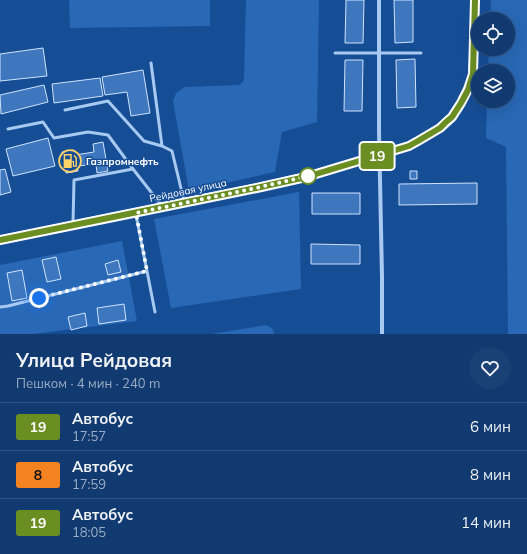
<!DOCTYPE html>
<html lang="ru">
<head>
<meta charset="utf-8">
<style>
	:root { --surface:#103a70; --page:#194175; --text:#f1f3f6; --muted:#9cadc3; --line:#305483 }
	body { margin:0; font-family:Mulish,sans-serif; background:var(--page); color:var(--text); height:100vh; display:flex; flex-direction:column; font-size:15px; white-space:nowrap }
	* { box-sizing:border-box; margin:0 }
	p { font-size:13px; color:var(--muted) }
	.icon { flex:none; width:22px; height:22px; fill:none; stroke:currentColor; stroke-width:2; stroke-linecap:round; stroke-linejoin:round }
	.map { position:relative; height:334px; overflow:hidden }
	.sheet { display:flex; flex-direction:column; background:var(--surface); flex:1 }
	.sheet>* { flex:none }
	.badge { padding:0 8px; border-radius:3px; font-size:14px; line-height:26px }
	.buttons { position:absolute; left:471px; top:12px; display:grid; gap:8px }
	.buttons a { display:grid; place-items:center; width:44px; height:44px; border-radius:50%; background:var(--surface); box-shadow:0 4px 16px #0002,0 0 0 1px var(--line); font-size:20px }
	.you { position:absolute; width:20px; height:20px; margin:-10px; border:3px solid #fff; border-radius:50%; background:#1a73e8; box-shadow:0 0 0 6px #1a73e833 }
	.map>.badge { position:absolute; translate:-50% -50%; box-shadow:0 0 0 2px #fff }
	.round { display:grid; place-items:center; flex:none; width:42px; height:42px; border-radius:21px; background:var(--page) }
	.summary { display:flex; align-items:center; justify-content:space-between; height:68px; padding:0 16px }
	h1 { font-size:19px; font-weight:700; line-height:30px }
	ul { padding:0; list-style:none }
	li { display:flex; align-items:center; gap:12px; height:48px; padding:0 16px; border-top:1px solid var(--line) }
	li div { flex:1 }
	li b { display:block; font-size:15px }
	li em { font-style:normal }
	li .badge { min-width:44px; font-weight:700; text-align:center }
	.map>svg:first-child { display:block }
	.green { fill:#2968b5 }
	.building { fill:#3e77be; stroke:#cee3fc }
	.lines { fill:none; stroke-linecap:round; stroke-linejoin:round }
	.service { stroke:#a7c9f2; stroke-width:3 }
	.minor { stroke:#a7c9f2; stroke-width:4 }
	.primary { stroke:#f2f7ff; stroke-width:10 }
	.line-casing { stroke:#fff; stroke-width:9 }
	.line { stroke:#6b8e23; stroke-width:6 }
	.walk { stroke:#fff; stroke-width:4; stroke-dasharray:0 7.2 }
	.stop-dot { fill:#fff; stroke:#6b8e23; stroke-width:2 }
	.labels { text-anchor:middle; stroke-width:3; stroke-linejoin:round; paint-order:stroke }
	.poi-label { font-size:10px; font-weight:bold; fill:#fff; stroke:#164e96; text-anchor:start }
	.street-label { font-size:10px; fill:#fff; stroke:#164e96 }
</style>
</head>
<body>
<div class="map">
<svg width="527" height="334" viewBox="0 0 527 334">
	<rect width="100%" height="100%" fill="#164e96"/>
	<!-- green -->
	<path class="green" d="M69 0H210V26L70 28Z
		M246 0H319L317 122 282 132 275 172 189 191 173 101 176 93 185 87 240 85 244 80Z
		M491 0H527V334H508L506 147 486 138 487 101H508V71H488L489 49H508V19H490Z
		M299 192 301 289 171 308 154 219Z
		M122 241 137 321 33 334H0V265Z
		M266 325 273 329 274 334H211Z"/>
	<!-- building -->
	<path class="building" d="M346 0H364L363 43H345Z
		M394 0H413V42L395 43Z
		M43 48 47 76 0 81V54Z
		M415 59 416 107 397 108 396 60Z
		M345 60H363L362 111H344Z
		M143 70 150 113 131 116 127 92 105 95 102 77Z
		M100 78 103 96 54 103 52 84Z
		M44 85 48 102 1 114 0 95Z
		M48 138 55 166 13 176 6 149Z
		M103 142 108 171 97 173 96 164 77 166 75 155 94 152 93 144Z
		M74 150 78 171 66 173 62 152Z
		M5 169 11 192 0 195V170Z
		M410 171H417V179H410Z
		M477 183V204L399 205V184Z
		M312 193H360V214H312Z
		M311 244 360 245V264H311Z
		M56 257 61 279 47 282 42 260Z
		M118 260 121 272 108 275 105 264Z
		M22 270 27 298 12 301 7 273Z
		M124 304 126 320 99 324 97 308Z
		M85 313 87 326 71 330 68 317Z"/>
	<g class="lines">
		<!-- service -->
		<path class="service" d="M335 53H421
			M151 63 162 146 172 151 184 201
			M65 110 108 101 144 141 162 146
			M8 129 43 122 54 138 88 132 108 135 133 169
			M136 215 155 312
			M73 223 74 180 133 169 162 206
			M0 307 8 306 147 271"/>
		<!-- minor -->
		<path class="minor" d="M379 0V132L382 277V334"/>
		<!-- primary -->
		<path class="primary" d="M0 240 257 188 306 177 409 146 418 141 440 128 452 117 461 103 468 89 473 74 475 0"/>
	</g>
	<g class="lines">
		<!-- line casing -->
		<g class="line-casing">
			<path id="line" d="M0 240 256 188 306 177 409 146 418 141 440 128 446 122 452 117 461 103 468 90 473 74 475 0"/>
		</g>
		<!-- line -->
		<use href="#line" class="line"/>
		<!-- walk -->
		<path class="walk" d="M39 298 147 271 136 213 256 188 308 176"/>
	</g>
	<!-- icons -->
	<defs>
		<g id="fuel-ring" transform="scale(1.15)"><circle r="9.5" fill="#164e96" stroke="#ffd368" stroke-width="1.5"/><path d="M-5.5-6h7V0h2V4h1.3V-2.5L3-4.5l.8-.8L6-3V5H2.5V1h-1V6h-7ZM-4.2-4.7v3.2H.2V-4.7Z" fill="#ffd368"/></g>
	</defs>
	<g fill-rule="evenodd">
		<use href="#fuel-ring" x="70" y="161"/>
	</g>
	<!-- markers -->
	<circle class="stop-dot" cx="308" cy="176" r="8"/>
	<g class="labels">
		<!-- poi labels -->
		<g class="poi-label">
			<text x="86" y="165">Газпромнефть</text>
		</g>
		<!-- street labels -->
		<g class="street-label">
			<text transform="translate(188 190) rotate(-12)" y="4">Рейдовая улица</text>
		</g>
	</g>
</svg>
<div class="buttons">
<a><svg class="icon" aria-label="locate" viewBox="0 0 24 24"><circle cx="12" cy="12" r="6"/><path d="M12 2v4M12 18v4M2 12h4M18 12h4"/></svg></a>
<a><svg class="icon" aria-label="layers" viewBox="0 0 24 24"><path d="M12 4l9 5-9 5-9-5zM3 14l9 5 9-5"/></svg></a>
</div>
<div class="you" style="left:39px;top:298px"></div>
<b class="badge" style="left:377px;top:156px;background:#6b8e23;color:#fff">19</b>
</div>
<section class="sheet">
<div class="summary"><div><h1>Улица Рейдовая</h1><p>Пешком · 4 мин · 240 m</p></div><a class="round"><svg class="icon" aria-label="heart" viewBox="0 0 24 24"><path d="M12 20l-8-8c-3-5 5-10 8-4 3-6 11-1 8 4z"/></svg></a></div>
<ul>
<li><span class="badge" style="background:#6b8e23;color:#fff">19</span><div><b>Автобус</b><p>17:57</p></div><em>6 мин</em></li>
<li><span class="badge" style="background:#f58220;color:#111">8</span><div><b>Автобус</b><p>17:59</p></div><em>8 мин</em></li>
<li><span class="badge" style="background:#6b8e23;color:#fff">19</span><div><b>Автобус</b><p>18:05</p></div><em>14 мин</em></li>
</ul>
</section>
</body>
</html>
